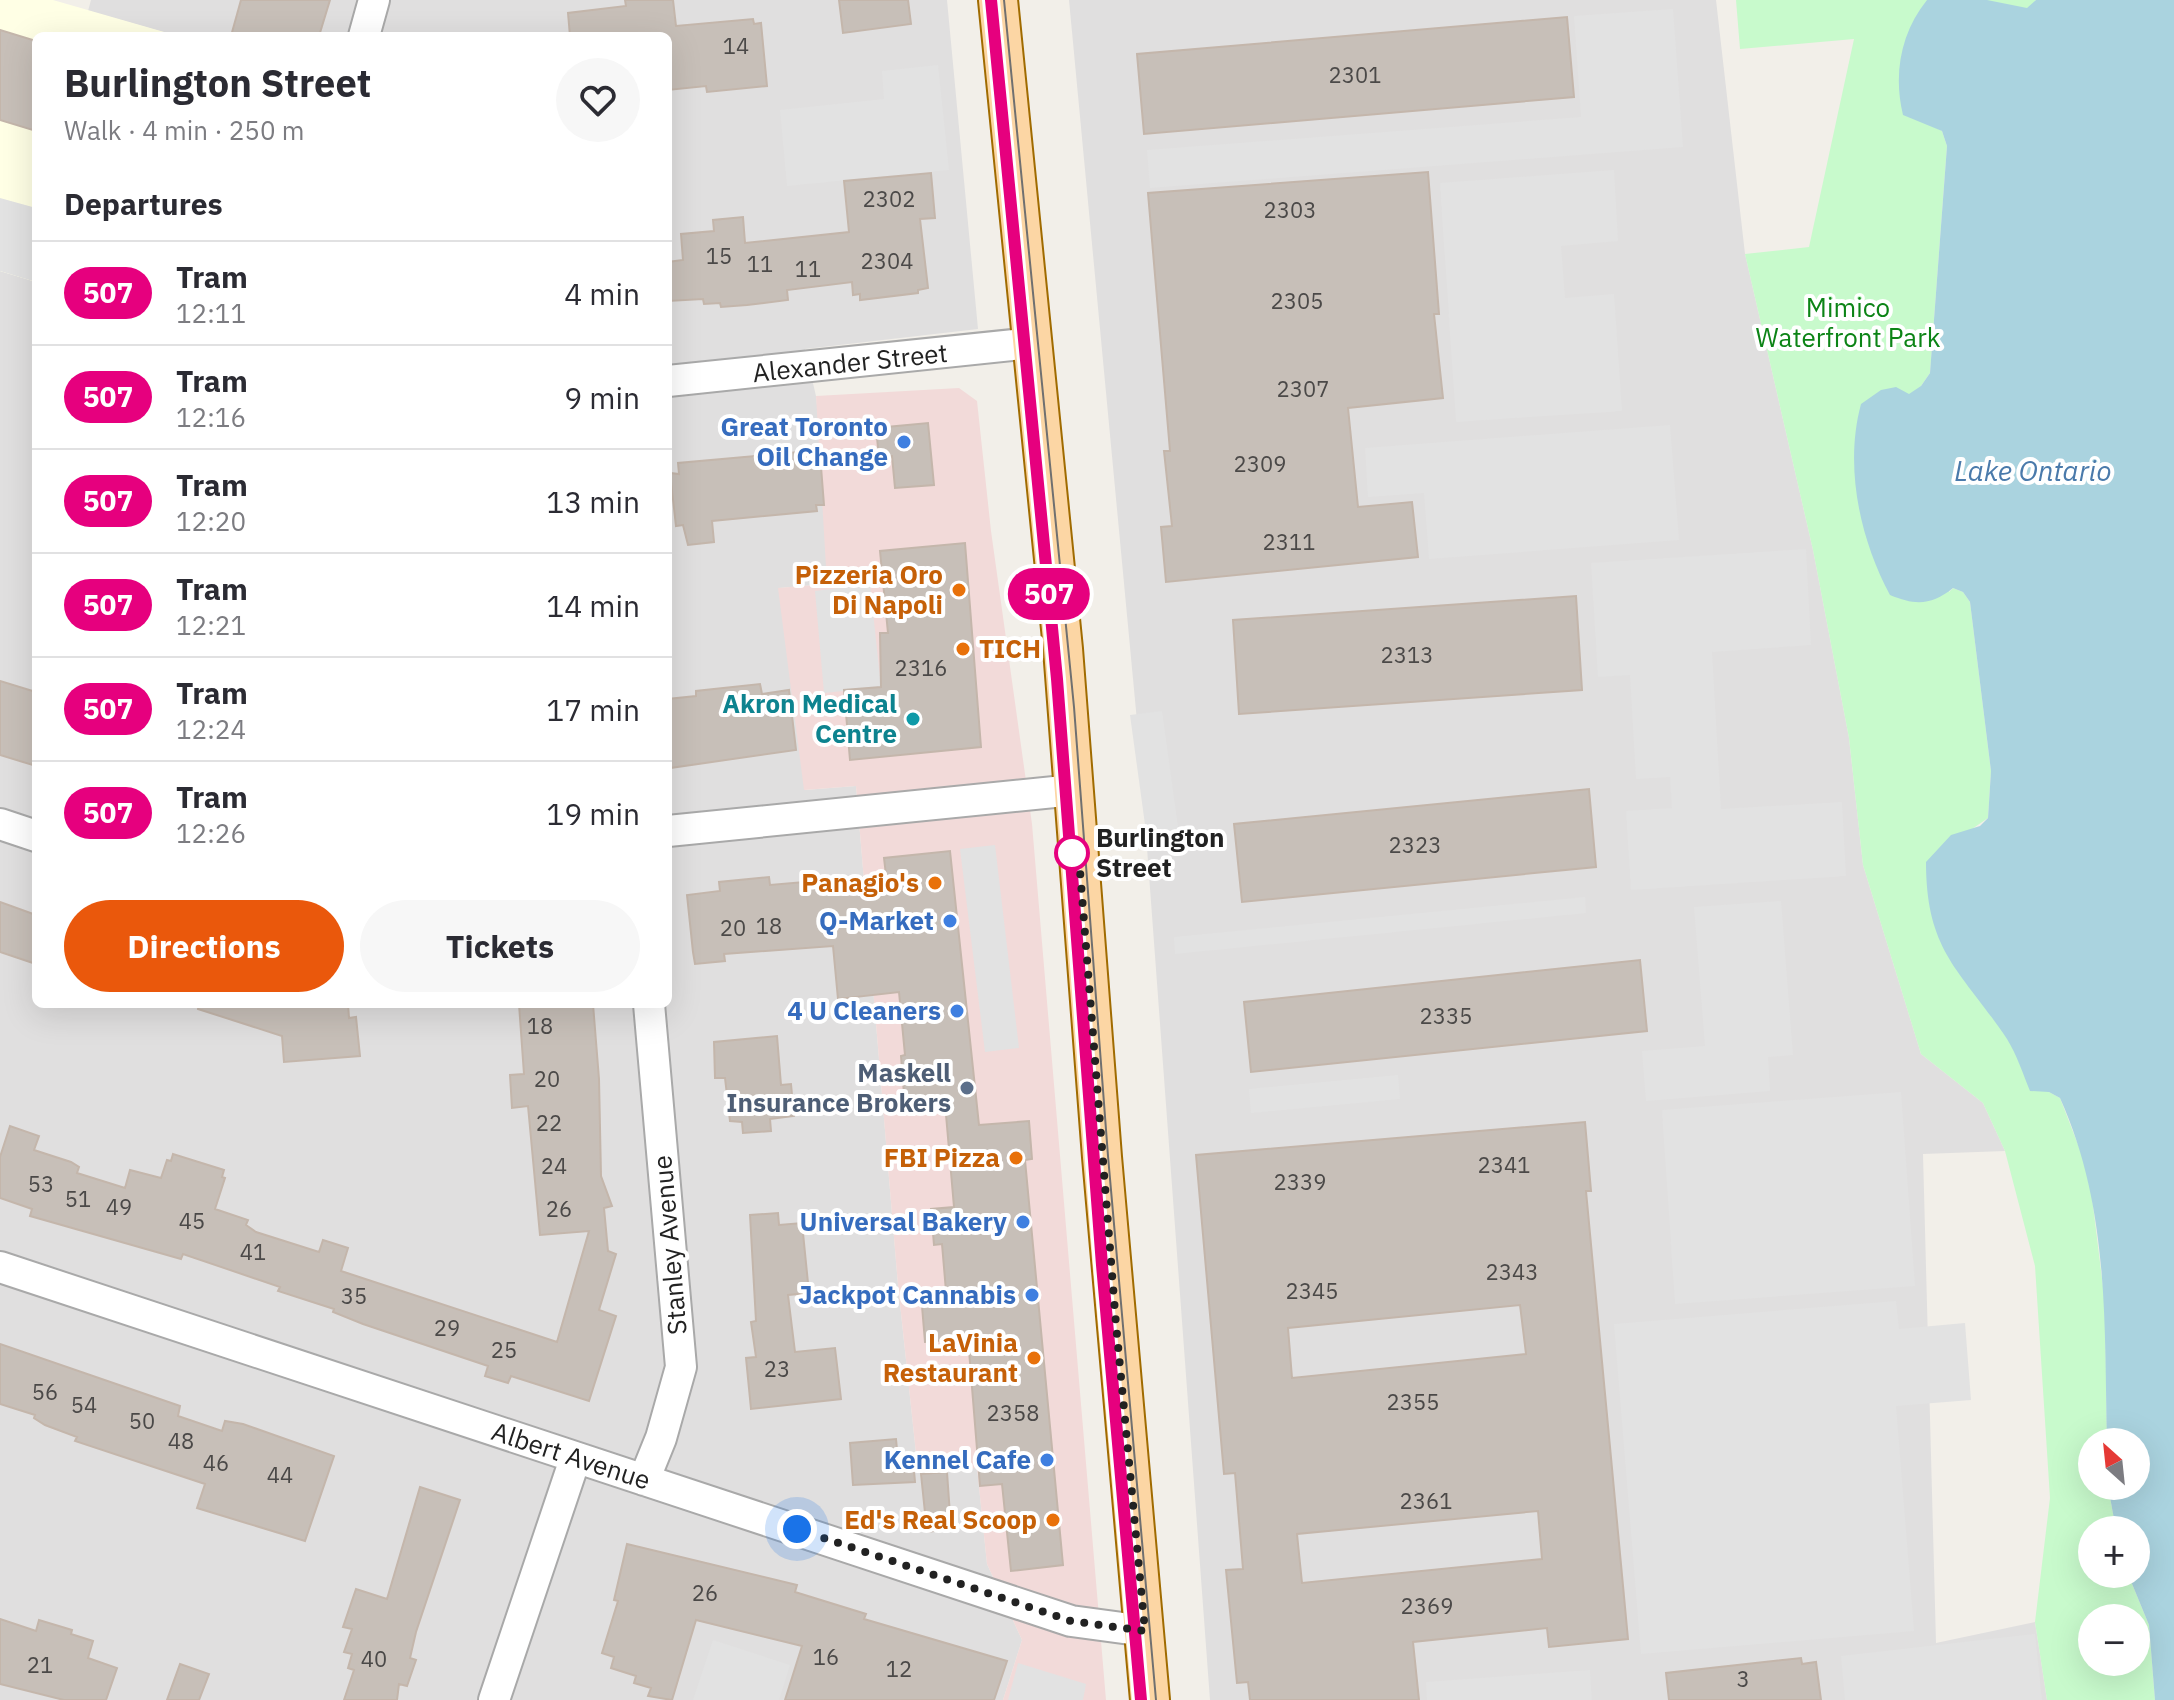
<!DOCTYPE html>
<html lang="en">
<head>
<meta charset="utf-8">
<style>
	:root { --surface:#fff; --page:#f7f7f7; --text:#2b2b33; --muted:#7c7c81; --line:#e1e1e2; --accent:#ea580c }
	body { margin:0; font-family:"IBM Plex Sans",sans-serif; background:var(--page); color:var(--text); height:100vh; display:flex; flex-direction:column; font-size:30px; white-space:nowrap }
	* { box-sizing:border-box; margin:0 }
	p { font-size:26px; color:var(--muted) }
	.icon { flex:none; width:44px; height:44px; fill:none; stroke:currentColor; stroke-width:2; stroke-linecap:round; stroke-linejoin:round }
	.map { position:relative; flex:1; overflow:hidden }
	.details { position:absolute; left:32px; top:32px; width:640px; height:976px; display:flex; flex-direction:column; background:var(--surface); border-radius:12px; box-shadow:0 8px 32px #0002 }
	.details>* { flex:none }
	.badge { padding:0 16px; border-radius:26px; font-size:28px; line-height:52px }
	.needle { width:52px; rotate:333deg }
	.fabs { position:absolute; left:2078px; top:1428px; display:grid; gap:16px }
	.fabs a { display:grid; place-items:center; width:72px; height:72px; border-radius:50%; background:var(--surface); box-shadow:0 8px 32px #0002; font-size:40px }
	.you { position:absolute; width:40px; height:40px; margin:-20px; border:6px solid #fff; border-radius:50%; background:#1a73e8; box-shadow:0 0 0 12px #1a73e833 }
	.map>.badge { position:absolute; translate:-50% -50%; box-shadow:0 0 0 4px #fff }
	h2 { padding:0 32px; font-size:30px; line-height:72px }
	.round { display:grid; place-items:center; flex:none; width:84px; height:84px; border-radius:42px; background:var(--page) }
	.overview { display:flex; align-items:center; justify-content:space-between; height:136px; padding:0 32px }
	h1 { font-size:38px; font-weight:700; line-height:60px }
	.cta { display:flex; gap:16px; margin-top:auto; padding:16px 32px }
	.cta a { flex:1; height:92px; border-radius:48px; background:var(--accent); color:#fff; font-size:32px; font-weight:700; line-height:92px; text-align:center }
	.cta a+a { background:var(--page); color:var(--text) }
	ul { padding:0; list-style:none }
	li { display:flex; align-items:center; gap:24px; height:104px; padding:0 32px; border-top:2px solid var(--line) }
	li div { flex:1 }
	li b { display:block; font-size:30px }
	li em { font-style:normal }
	li .badge { min-width:88px; font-weight:700; text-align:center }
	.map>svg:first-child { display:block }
	.residential { fill:#e0dfdf }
	.commercial { fill:#f2dad9 }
	.education { fill:#ffffe5 }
	.park { fill:#c8facc; fill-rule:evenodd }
	.parking { fill:#e2e2e2 }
	.water { fill:#aad3df }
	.building { fill:#c7bfb8; stroke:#c4b6ab; stroke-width:2; fill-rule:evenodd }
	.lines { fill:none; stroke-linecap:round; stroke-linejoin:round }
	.minor-casing { stroke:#a9a9a9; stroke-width:34 }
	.major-casing { stroke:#a06b00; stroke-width:42 }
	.minor { stroke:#fff; stroke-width:30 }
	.major { stroke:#fcd6a4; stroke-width:38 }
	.tram { stroke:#707070; stroke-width:2 }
	.line-casing { stroke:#fff; stroke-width:18 }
	.line { stroke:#e6007e; stroke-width:12 }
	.walk { stroke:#222; stroke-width:8; stroke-dasharray:0 14.4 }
	.shop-dot { fill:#3f7fe0; stroke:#fff; stroke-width:3 }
	.food-dot { fill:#e8710a; stroke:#fff; stroke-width:3 }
	.culture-dot { fill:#0f9aa8; stroke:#fff; stroke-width:3 }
	.stop-dot { fill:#fff; stroke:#e6007e; stroke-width:4 }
	.service-dot { fill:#5c6f8a; stroke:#fff; stroke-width:3 }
	.labels { text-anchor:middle; stroke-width:8; stroke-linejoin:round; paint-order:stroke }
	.number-label { font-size:22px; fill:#4b4948 }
	.park-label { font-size:26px; fill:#0c8416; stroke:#fff }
	.street-label { font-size:26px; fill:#222; stroke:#fff }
	.shop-label { font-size:26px; font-weight:bold; fill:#366cbe; stroke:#fff; text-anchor:end }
	.food-label { font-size:26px; font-weight:bold; fill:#c56008; stroke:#fff; text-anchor:end }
	.culture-label { font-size:26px; font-weight:bold; fill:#0d838f; stroke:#fff; text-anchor:end }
	.stop-label { font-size:26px; font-weight:bold; fill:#222; stroke:#fff; text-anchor:start }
	.service-label { font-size:26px; font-weight:bold; fill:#4e5e75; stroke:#fff; text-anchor:end }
	.water-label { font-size:28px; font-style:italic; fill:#4a7aab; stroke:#fff }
</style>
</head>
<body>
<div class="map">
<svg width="2174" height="1700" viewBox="0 0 2174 1700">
	<rect width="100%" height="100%" fill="#f2efe9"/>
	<!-- residential -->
	<path class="residential" d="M91 0H947L978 329 805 349 816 396 822 451 827 584 779 588 805 790 856 786 898 1285 918 1472 977 1467 987 1564 1022 1640 1003 1700H0V271L36 282V1004H668V36H178L88 11Z
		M1069 0H1716L1745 254 1813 550 1849 738 1863 865 1921 1054 1983 1103 2005 1151 1923 1154 1936 1643 2035 1622 2047 1700H1210L1140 753Z"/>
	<!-- commercial -->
	<path class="commercial" d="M959 388 977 401 991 531 1032 824 1106 1700H1003L1022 1640 987 1564 977 1468 918 1472 898 1285 856 786 804 790 778 588 827 584 816 396Z"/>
	<!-- education -->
	<path class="education" d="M0 0H53L178 36H36V282L0 271Z"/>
	<!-- park -->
	<path class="park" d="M1736 0H2036L1931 125 1942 131 1947 146 1930 373 1921 386 1949 592 1953 588 1963 592 1970 602 1991 771 1988 818 1972 829 2049 1092 2060 1098 2089 1173 2105 1303 2107 1442H2092V1486H2108L2116 1530H2092V1574H2128L2149 1625 2155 1700H2047L2035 1622 2050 1498 2035 1266 2005 1151 1983 1103 1921 1054 1863 865 1849 738 1813 550 1745 254 1809 247 1854 39 1740 49ZM2092 1618H2136V1662H2092Z"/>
	<!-- parking -->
	<path class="parking" d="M1673 9 1683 147 1150 188 1147 150 1581 117 1574 16Z
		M938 65 949 170 787 186 780 110 884 99 882 71Z
		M1614 170 1618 241 1561 246 1565 298 1614 294 1622 411 1456 422 1440 183Z
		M0 198 36 208V282L0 271Z
		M1670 425 1679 540 1429 559 1424 493 1368 497 1365 448Z
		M1806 549 1811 645 1712 652 1721 809 1842 802 1846 876 1631 890 1626 811 1672 808 1670 777 1636 779 1630 675 1598 677 1591 563Z
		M870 584 881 687 824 693 815 591Z
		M1162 711 1179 834 1147 839 1130 715Z
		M995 845 1019 1048 985 1052 960 849Z
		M1585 897 1586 913 1175 954 1174 937Z
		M1781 901 1793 1055 1768 1057 1770 1091 1646 1101 1642 1051 1705 1046 1694 907Z
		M1398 1075 1400 1099 1251 1113 1249 1089Z
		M1901 1092 1915 1286 1675 1304 1662 1110Z
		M1896 1301 1899 1329 1965 1323 1971 1400 1896 1406 1914 1631 1641 1654 1614 1324Z
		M2035 1634 2042 1700H1845L1841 1656Z
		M713 1640 790 1665 779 1700H693Z
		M1018 1663 1086 1684 1083 1700H1008Z
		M1590 1670 1592 1700H1427L1426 1682Z"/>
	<!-- water -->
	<path class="water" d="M1927 0H1987L2027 8 2036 0H2174V1700H2155L2149 1625 2128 1574H2136V1530H2116L2108 1486H2136V1442H2107C2104 1323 2110 1209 2060 1098L2049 1092 2030 1091C2023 1074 2017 1055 2007 1039 1961 970 1926 953 1926 862L1951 835 1980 826 1988 818 1991 771 1970 602 1963 592 1953 588C1932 605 1916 606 1890 595 1860 539 1844 467 1861 404L1881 390 1896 387 1909 394 1921 386 1930 373 1947 146 1942 131 1903 115C1893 74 1901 32 1927 0Z"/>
	<!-- building -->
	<path class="building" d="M241 0H330L319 36H231Z
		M625 0H673L676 26 753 19 754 24 761 23 767 86 707 92 706 86 668 90V36H570L568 13 626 6Z
		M839 0H908L911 24 843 33Z
		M1567 17 1574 97 1144 134 1137 54Z
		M0 30 36 41V131L0 120Z
		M1428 172 1439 314H1434L1443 398 1348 408 1358 507 1412 502 1418 557 1166 582 1161 527 1172 526 1164 451H1170L1148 193Z
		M931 173 935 218 920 219 928 288 918 290V293L860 300V294L853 295 852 282 787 290 788 300 747 305 721 307 720 303 704 304 703 299 668 301V262L683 260 681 234 714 231 713 220 743 217 745 243 849 232 844 181Z
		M928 423 934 485 895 488 892 456 879 457 876 428Z
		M810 451 811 455 820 454 824 505H816L817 511 712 521 714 542 688 545 683 525 676 526 670 473 679 474 678 463Z
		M965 543 981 747 850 760 844 690 881 687 880 633H888L880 551Z
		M1576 596 1582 690 1239 714 1233 620Z
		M0 681 36 692V766L0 755Z
		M760 684 762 694 789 690 796 750 670 768 668 699 696 696V691Z
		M1589 789 1596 867 1242 902 1234 824Z
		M950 851 979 1125 1029 1121 1032 1159 1025 1160 1063 1565 1011 1571 1002 1484 980 1486 968 1338 925 1342 921 1294 946 1291 942 1244 934 1245 931 1209 954 1207 945 1103 905 1106 901 1056 905 1055 899 992 838 999 833 946 724 954 725 961 695 964 693 952 687 895 720 891 719 882 769 877 770 885 886 875 884 858Z
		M0 902 36 915V964L0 952Z
		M1640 960 1647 1031 1251 1072 1244 1002Z
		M199 1004H348L349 1018 356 1017 360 1056 284 1062 282 1036 198 1009Z
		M519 1004H593L599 1079 601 1176 612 1206 604 1208 608 1251 616 1254 599 1310 616 1316 589 1401 511 1376 508 1383 485 1376 488 1366 363 1324 333 1312 334 1309 278 1291 280 1287 183 1254 181 1259 30 1216 32 1209 0 1198V1157L10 1126 39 1136 34 1150 71 1162 79 1167 77 1173 125 1188 130 1170 161 1178 167 1160 171 1161 173 1154 224 1170 222 1177 225 1178 215 1209 248 1220 246 1225 256 1232 319 1252 323 1240 348 1248 341 1271 557 1342 589 1231 540 1235 528 1106 512 1108 510 1075 524 1074Z
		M777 1036 781 1085 791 1084 794 1116 770 1119 771 1131 743 1133 742 1122 730 1121 725 1078H715L714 1042Z
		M1585 1122 1591 1191H1586L1628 1639 1549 1647 1547 1628 1413 1642 1419 1700H1250L1248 1682 1237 1683 1226 1570 1243 1569 1235 1473 1224 1474 1196 1155ZM1520 1305 1526 1354 1292 1378 1288 1328ZM1538 1511 1542 1559 1302 1583 1297 1534Z
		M778 1213 779 1225 802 1223 809 1293 788 1295 795 1352 835 1348 841 1399 751 1409 746 1358 756 1357 751 1322 756 1321 750 1215Z
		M0 1344 180 1406 178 1416 222 1431 225 1421 243 1424 334 1456 305 1541 197 1508 205 1484 75 1441 77 1437 45 1425 34 1418 35 1415 0 1404Z
		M896 1439 898 1460 913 1459 915 1482 853 1485 850 1443Z
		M947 1472 951 1529 927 1532 921 1474Z
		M420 1487 460 1500 416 1632 410 1658 416 1660 407 1686 399 1684 397 1700H344L354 1670 348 1668 352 1654 344 1652 352 1629 343 1627 356 1589 387 1599Z
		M627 1544 797 1585 795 1592 866 1614 864 1619 1007 1661 994 1700H785L802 1646 696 1620 672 1700 648 1696 651 1688 634 1683 636 1676 611 1668 614 1657 602 1653 618 1601 614 1600Z
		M0 1619 36 1631 39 1620 72 1630 71 1634 93 1641 88 1658 117 1668 106 1700H64L0 1684Z
		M1801 1658 1802 1664 1816 1662 1821 1700H1669L1666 1673Z
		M180 1664 209 1674 199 1700H167Z"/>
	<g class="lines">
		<!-- minor casing -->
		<g class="minor-casing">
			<path id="minor" d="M364 36 374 0
				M668 381 1032 343
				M0 824 36 836
				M668 831 1074 790
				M0 1267 1071 1621 1145 1631
				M644 1480 661 1438 681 1367 649 1004
				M494 1700 575 1459"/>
		</g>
		<!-- major casing -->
		<g class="major-casing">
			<path id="major" d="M998 0 1063 649 1102 1157 1150 1700"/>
		</g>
		<!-- minor -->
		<use href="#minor" class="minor"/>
		<!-- major -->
		<use href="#major" class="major"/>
		<!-- tram -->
		<path class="tram" d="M990 0 1053 629 1102 1265 1141 1700
			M1004 0 1074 707 1108 1156 1156 1700"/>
	</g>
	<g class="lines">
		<!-- line casing -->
		<g class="line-casing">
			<path id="line" d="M991 0 1057 679 1102 1265 1141 1700"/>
		</g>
		<!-- line -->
		<use href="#line" class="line"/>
		<!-- walk -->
		<path class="walk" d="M797 1529 1071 1621 1145 1631 1116 1324 1079 858 1072 853"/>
	</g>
	<!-- markers -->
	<g class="shop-dot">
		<circle cx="904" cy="442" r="8"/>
		<circle cx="950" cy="921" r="8"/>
		<circle cx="957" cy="1011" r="8"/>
		<circle cx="1023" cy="1222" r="8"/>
		<circle cx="1032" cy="1295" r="8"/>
		<circle cx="1047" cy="1460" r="8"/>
	</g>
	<g class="food-dot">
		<circle cx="959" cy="590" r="8"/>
		<circle cx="963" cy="649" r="8"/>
		<circle cx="935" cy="883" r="8"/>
		<circle cx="1016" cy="1158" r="8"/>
		<circle cx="1034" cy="1358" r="8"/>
		<circle cx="1053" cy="1520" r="8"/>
	</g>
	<circle class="culture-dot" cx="913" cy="719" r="8"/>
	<circle class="stop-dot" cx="1072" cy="853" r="16"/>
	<circle class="service-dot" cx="967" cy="1088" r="8"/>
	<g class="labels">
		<!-- number labels -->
		<g class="number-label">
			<text x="736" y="54">14</text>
			<text x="1355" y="83">2301</text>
			<text x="889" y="207">2302</text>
			<text x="1290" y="218">2303</text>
			<text x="719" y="264">15</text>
			<text x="887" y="269">2304</text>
			<text x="760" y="272">11</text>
			<text x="808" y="277">11</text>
			<text x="1297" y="309">2305</text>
			<text x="1303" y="397">2307</text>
			<text x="1260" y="472">2309</text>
			<text x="1289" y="550">2311</text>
			<text x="1407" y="663">2313</text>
			<text x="921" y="676">2316</text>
			<text x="1415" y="853">2323</text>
			<text x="769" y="934">18</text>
			<text x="733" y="936">20</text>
			<text x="1446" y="1024">2335</text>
			<text x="540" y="1034">18</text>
			<text x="547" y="1087">20</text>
			<text x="549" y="1131">22</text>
			<text x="1504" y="1173">2341</text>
			<text x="554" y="1174">24</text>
			<text x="1300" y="1190">2339</text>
			<text x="41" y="1192">53</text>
			<text x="78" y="1207">51</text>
			<text x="119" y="1215">49</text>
			<text x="559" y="1217">26</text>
			<text x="192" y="1229">45</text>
			<text x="253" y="1260">41</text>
			<text x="1512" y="1280">2343</text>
			<text x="1312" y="1299">2345</text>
			<text x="354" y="1304">35</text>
			<text x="447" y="1336">29</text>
			<text x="504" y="1358">25</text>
			<text x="777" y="1377">23</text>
			<text x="45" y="1400">56</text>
			<text x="1413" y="1410">2355</text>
			<text x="84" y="1413">54</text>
			<text x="1013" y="1421">2358</text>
			<text x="142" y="1429">50</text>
			<text x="181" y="1449">48</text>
			<text x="216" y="1471">46</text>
			<text x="280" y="1483">44</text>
			<text x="1426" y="1509">2361</text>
			<text x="705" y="1601">26</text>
			<text x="1427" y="1614">2369</text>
			<text x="826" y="1665">16</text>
			<text x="374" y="1667">40</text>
			<text x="40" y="1673">21</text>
			<text x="899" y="1677">12</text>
			<text x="1743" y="1687">3</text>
		</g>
		<!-- park labels -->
		<g class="park-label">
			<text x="1848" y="317">Mimico<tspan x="1848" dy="30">Waterfront Park</tspan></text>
		</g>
		<!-- street labels -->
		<g class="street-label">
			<text transform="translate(850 363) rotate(-6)" y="9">Alexander Street</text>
			<text transform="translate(670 1245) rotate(-95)" y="9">Stanley Avenue</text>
			<text transform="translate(571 1456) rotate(18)" y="9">Albert Avenue</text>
		</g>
		<!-- shop labels -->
		<g class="shop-label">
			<text x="888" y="436">Great Toronto<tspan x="888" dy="30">Oil Change</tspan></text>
			<text x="934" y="930">Q-Market</text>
			<text x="941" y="1020">4 U Cleaners</text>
			<text x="1007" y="1231">Universal Bakery</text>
			<text x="1016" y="1304">Jackpot Cannabis</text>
			<text x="1031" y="1469">Kennel Cafe</text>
		</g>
		<!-- food labels -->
		<g class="food-label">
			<text x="943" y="584">Pizzeria Oro<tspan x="943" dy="30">Di Napoli</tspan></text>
			<text x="979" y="658" text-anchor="start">TICH</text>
			<text x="919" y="892">Panagio's</text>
			<text x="1000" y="1167">FBI Pizza</text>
			<text x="1018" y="1352">LaVinia<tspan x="1018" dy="30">Restaurant</tspan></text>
			<text x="1037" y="1529">Ed's Real Scoop</text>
		</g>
		<!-- culture labels -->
		<g class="culture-label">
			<text x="897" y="713">Akron Medical<tspan x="897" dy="30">Centre</tspan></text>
		</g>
		<!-- stop labels -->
		<g class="stop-label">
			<text x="1096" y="847">Burlington<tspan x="1096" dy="30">Street</tspan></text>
		</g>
		<!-- service labels -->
		<g class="service-label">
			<text x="951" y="1082">Maskell<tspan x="951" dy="30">Insurance Brokers</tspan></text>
		</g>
		<!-- water labels -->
		<g class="water-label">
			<text x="2033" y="481">Lake Ontario</text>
		</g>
	</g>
</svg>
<div class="fabs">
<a><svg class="needle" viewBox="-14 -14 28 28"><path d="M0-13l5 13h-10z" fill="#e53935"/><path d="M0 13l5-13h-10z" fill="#7c7c81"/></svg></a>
<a>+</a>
<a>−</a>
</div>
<div class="you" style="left:797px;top:1529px"></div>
<b class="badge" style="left:1049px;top:594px;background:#e6007e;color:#fff">507</b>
<section class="details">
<div class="overview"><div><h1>Burlington Street</h1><p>Walk · 4 min · 250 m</p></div><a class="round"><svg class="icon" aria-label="heart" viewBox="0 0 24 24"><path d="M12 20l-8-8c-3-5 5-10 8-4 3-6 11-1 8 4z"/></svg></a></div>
<h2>Departures</h2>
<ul>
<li><span class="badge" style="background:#e6007e;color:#fff">507</span><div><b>Tram</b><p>12:11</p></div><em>4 min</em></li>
<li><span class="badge" style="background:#e6007e;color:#fff">507</span><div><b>Tram</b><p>12:16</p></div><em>9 min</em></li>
<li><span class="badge" style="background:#e6007e;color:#fff">507</span><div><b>Tram</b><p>12:20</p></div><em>13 min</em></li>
<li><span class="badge" style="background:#e6007e;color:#fff">507</span><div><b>Tram</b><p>12:21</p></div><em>14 min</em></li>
<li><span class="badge" style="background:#e6007e;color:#fff">507</span><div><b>Tram</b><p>12:24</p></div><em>17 min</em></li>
<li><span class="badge" style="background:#e6007e;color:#fff">507</span><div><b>Tram</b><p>12:26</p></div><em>19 min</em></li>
</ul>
<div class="cta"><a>Directions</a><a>Tickets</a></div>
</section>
</div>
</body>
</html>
